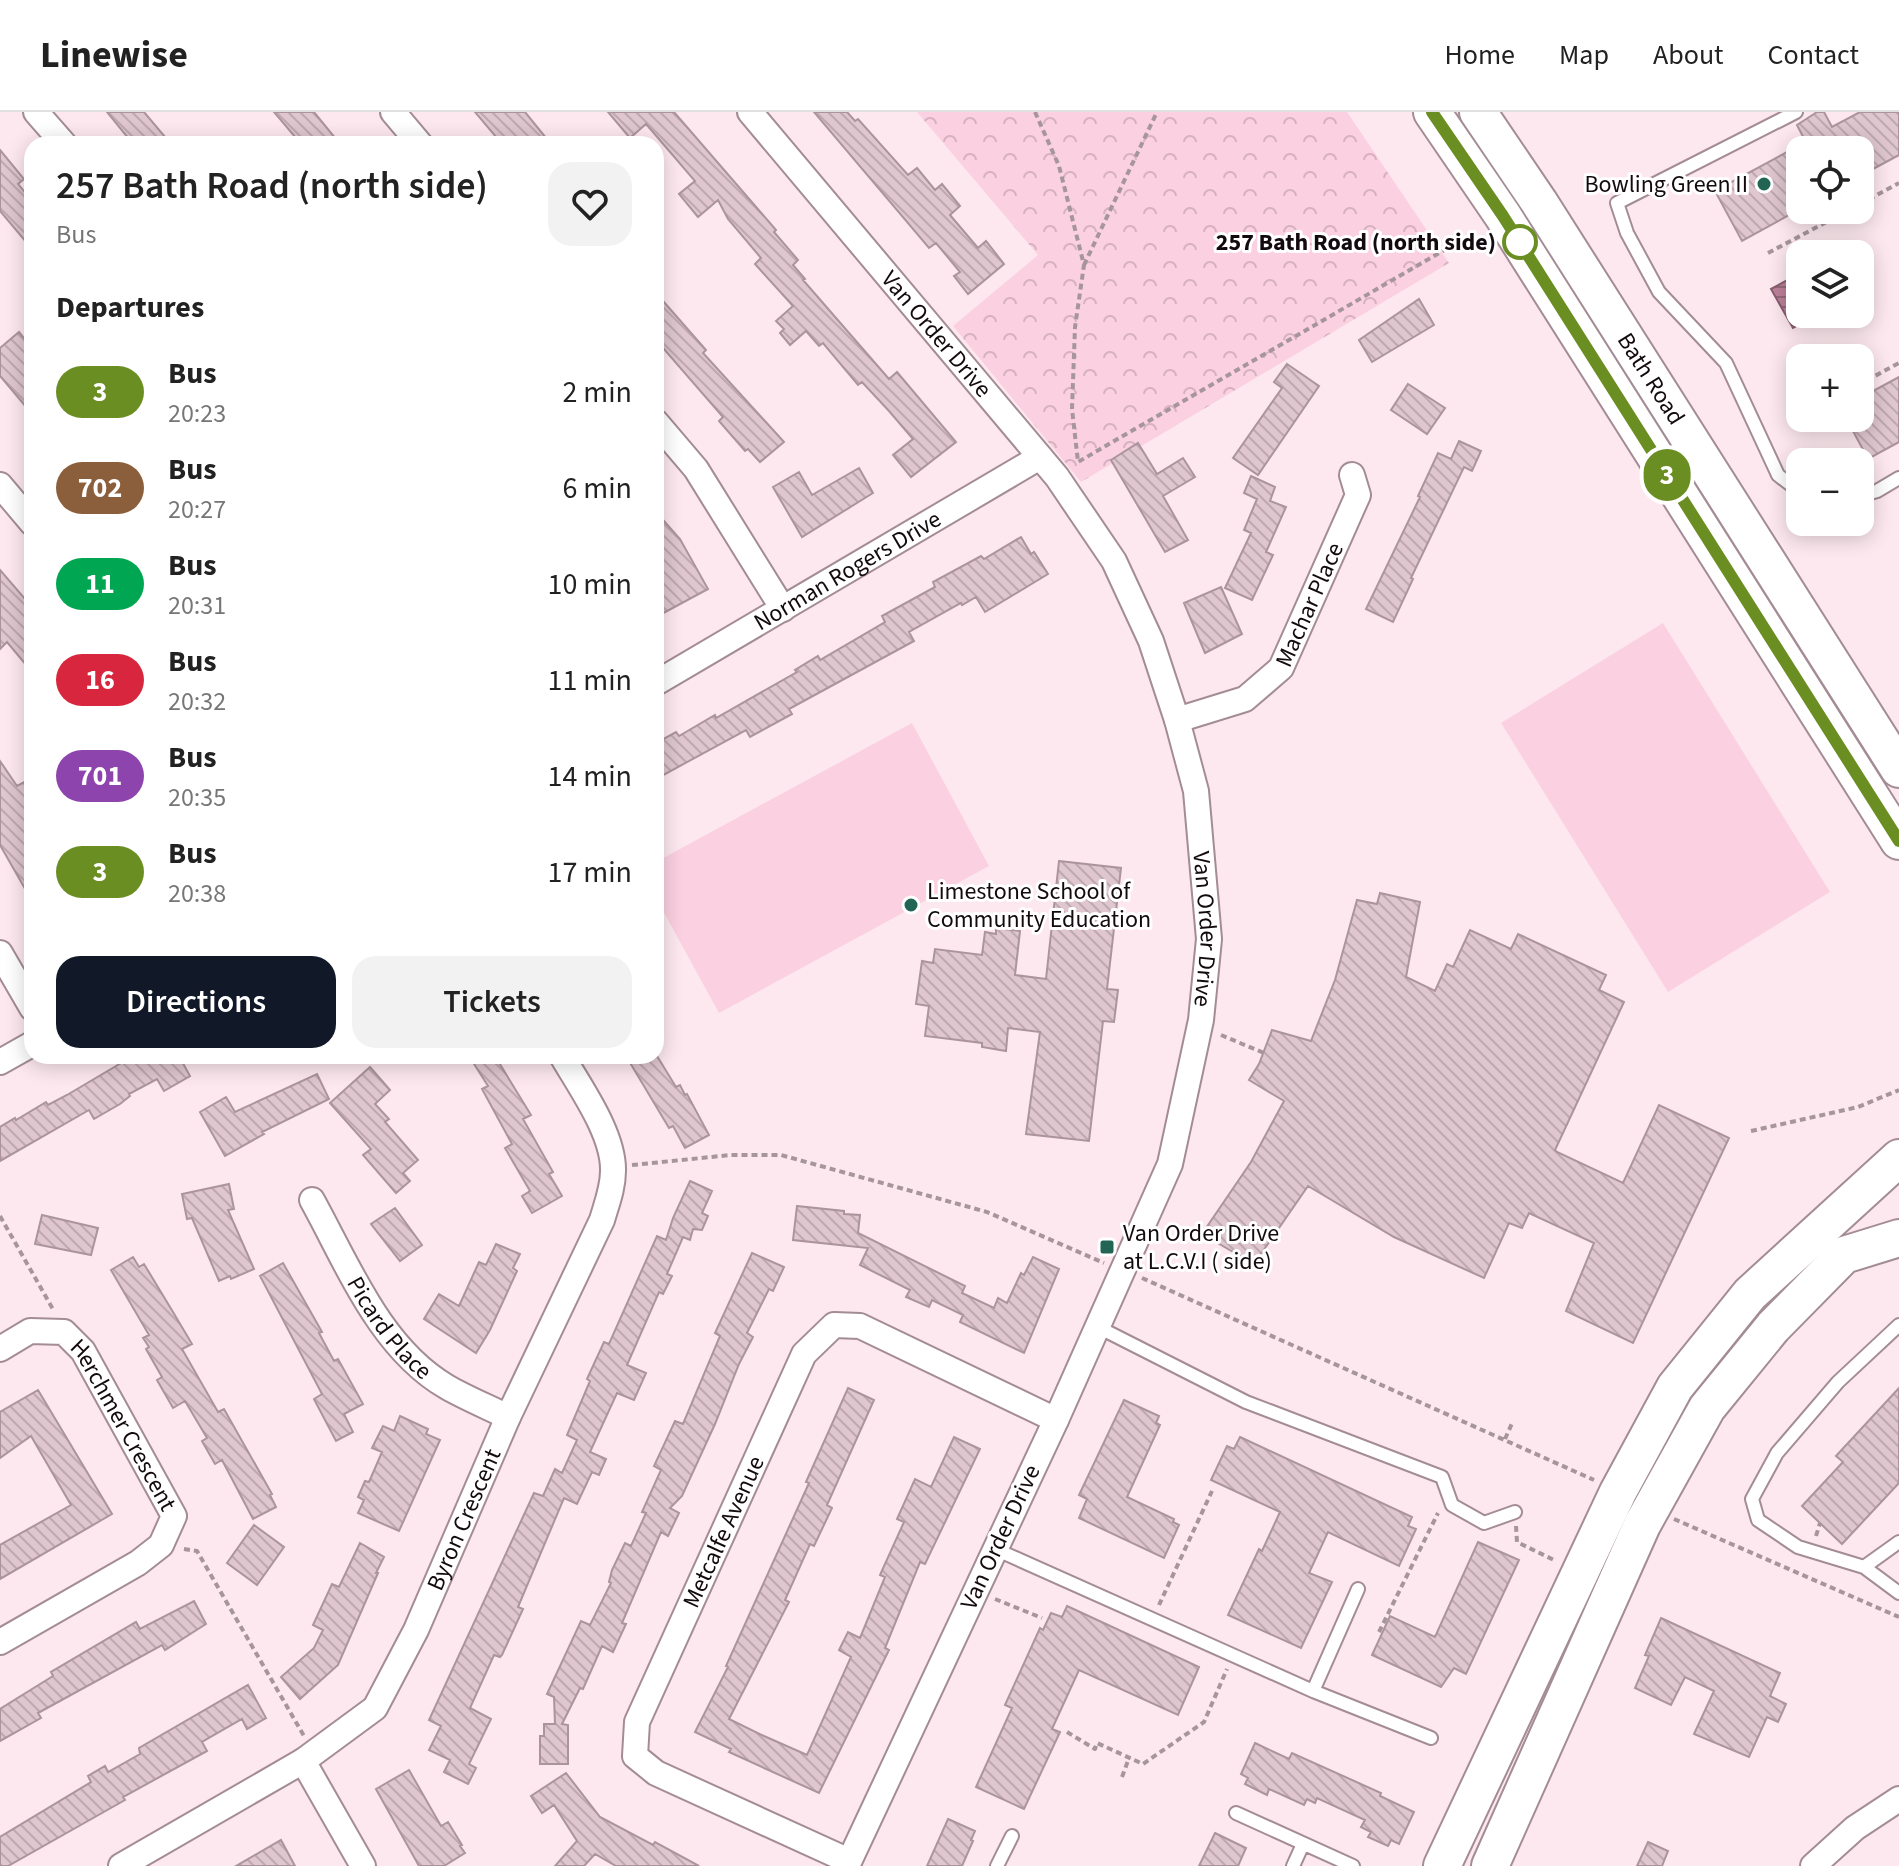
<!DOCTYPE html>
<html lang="en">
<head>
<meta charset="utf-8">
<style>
	:root { --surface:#fff; --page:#f2f2f2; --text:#222; --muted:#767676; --line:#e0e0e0; --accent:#111827 }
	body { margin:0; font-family:"Source Sans 3",sans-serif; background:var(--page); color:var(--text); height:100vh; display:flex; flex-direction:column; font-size:30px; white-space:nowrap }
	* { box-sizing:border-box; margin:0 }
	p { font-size:26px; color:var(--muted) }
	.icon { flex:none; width:44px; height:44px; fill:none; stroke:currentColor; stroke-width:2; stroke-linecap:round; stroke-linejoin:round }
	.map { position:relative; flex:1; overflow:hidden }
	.panel { position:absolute; left:24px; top:24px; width:640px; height:928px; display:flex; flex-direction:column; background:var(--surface); border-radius:24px; box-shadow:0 4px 20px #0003 }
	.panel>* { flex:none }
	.badge { padding:0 16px; border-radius:26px; font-size:28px; line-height:52px }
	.fabs { position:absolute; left:1786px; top:24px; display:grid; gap:16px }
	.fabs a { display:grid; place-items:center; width:88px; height:88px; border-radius:16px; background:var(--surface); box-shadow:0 4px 20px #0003; font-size:40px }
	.map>.badge { position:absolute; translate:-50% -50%; box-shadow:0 0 0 4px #fff }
	h2 { padding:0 32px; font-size:30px; line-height:72px }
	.round { display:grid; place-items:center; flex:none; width:84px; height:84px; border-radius:24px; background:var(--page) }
	.overview { display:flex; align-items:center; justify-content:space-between; height:136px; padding:0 32px }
	h1 { font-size:38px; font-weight:600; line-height:60px }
	.button { display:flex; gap:16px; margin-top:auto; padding:16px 32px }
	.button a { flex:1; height:92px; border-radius:24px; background:var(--accent); color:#fff; font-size:32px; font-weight:600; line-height:92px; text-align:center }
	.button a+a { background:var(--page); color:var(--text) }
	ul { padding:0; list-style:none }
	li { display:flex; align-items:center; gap:24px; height:96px; padding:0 32px }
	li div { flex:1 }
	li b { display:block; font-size:30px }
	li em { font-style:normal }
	li .badge { min-width:88px; font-weight:700; text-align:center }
	header { display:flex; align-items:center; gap:48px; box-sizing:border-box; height:112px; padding:0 40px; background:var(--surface); border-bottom:2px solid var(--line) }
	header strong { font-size:38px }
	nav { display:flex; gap:44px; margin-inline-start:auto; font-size:28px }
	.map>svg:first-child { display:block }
	.forest { fill:url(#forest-crowns) }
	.pitch { fill:#fbd0e0 }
	.water { fill:url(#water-rules); stroke:#895e6f; stroke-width:2 }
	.building { fill:url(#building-back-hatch); stroke:#ac949d; stroke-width:2 }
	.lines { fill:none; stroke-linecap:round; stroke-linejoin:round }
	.service-casing { stroke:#a48c95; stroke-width:16 }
	.minor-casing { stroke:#a48c95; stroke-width:28 }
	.primary-casing { stroke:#a48c95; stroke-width:40 }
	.path { stroke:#a6969c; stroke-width:4; stroke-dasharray:6 4; stroke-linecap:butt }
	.service { stroke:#fff; stroke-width:12 }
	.minor { stroke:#fff; stroke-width:24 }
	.primary { stroke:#fff; stroke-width:36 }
	.line-casing { stroke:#fff; stroke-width:18 }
	.line { stroke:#6b8e23; stroke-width:12 }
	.poi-dot { fill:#226554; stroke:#fff; stroke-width:3 }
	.stop-dot { fill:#fff; stroke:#6b8e23; stroke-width:4 }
	.labels { text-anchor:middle; stroke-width:6; stroke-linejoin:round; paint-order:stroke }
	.poi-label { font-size:24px; fill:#120a0e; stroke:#fff; text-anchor:start }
	.stop-label { font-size:24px; font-weight:bold; fill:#120a0e; stroke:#fff; text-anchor:end }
	.street-label { font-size:24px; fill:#120a0e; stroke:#fff }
</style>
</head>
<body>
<header>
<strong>Linewise</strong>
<nav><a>Home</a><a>Map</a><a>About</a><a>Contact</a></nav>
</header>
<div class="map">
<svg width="1899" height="1754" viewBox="0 0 1899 1754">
	<defs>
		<pattern id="forest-crowns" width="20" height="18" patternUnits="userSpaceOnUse" patternTransform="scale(2)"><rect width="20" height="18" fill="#fbd0e0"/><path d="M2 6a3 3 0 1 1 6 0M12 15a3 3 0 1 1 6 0" fill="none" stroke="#d6b1bf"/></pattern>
		<pattern id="water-rules" width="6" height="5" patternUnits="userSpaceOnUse" patternTransform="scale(2)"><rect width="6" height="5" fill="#bc8299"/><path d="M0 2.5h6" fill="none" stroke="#97697b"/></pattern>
		<pattern id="building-back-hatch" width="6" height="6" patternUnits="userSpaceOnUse" patternTransform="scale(2)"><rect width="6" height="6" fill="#dfc6cf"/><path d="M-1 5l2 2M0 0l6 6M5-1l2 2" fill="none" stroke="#bea9b1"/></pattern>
	</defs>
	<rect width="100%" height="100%" fill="#fde8ef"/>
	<!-- forest -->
	<path class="forest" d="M917 0H1347L1449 151 1081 370 953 214 1038 143Z"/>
	<!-- pitch -->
	<path class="pitch" d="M1663 511 1830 780 1668 880 1501 611Z
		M912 611 989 754 719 901 656 786V750Z"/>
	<!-- water -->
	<path class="water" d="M1791 166 1800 182V202H1811L1813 205 1793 216 1771 177Z"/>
	<!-- building -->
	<path class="building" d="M107 0H144L171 32H133Z
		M274 0H314L340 32H301Z
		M475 0H525L551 32H502Z
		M608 0H674L776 118 774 120 798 148 793 153 805 167 803 168 889 267 897 260 956 330 911 365 893 343 913 327 889 299 862 270 858 273 823 231 819 234 806 219 790 233 780 221 784 217 776 209 793 194 755 152 761 146 728 107 718 88 698 105 679 82 695 69 646 12 630 26Z
		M814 0H847L855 9 858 7 908 63 917 56 935 78 942 72 960 94 950 103 978 136 986 129 1004 152 968 182 954 164 960 160 936 131 929 136Z
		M1817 0H1824L1832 15 1860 0H1899V43L1860 64V38H1810L1797 13Z
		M1800 33V97L1742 129 1715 79Z
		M0 38 24 67 18 72 32 89V137L0 99Z
		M656 181 706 238 703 241 784 330 760 350 748 337 745 339 719 309 723 305 656 228Z
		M1419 187 1434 213 1372 250 1359 228Z
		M19 220 32 236V302L0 264V236Z
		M1287 252 1319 274 1258 363 1233 346 1282 276 1274 270Z
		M1899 265V330L1868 347 1846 306H1860V286Z
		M1408 272 1445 296 1427 322 1391 298Z
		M1459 329 1481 339 1472 359 1464 355 1411 466 1413 467 1393 510 1366 497 1420 385 1418 384 1438 341 1451 347Z
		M1138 331 1157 362 1183 346 1195 365 1163 384 1188 428 1165 440 1111 348Z
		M859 356 873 381 802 425 773 375 799 360 812 383Z
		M1251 364 1275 375 1270 389 1286 395 1266 440 1273 443 1252 488 1225 476 1251 421 1244 418 1257 387 1244 381Z
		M656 400 680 427 708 477 656 505Z
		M1021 425 1031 442 1034 440 1048 462 985 500 976 485 962 493 961 491 909 520 914 529 789 597 792 602 750 625 746 618 656 667V631L676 620 679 624 715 603 716 606 797 560 795 558 818 544 820 548 885 510 882 504 935 475 933 470 981 444 984 447Z
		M0 458 32 495V560L7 530 0 537Z
		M1221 475 1242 522 1205 541 1184 491Z
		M0 649 17 674 32 666V712L26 716 32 727V789L0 733Z
		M1059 749 1121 756 1107 877 1118 878 1114 910 1103 909 1089 1029 1026 1022 1040 920 1008 916 1006 939 982 935V931L925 924 929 894 916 892 922 849 933 851 935 837 982 843 985 820 996 822V816L1020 819 1015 863 1046 867Z
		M1380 781 1420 790 1406 865 1435 879 1447 852 1453 855 1470 818 1511 837 1518 822 1606 863 1599 878 1624 890 1555 1038 1557 1040 1623 1071 1659 993 1729 1026 1633 1231 1566 1199 1594 1131 1529 1101 1522 1116 1509 1111 1484 1166 1394 1125 1308 1074 1254 1152 1202 1122 1251 1050 1284 989 1249 968 1259 952 1272 918 1311 929 1335 868 1357 788 1377 792Z
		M133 944H179L190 964 164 979 157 967 129 982 130 984 120 992 94 1007 89 998 0 1049V1015L15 1006 16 1008 46 990 48 993 67 983Z
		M469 944H495L531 1003 523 1007 553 1060 549 1062 562 1084 532 1101 522 1084 530 1079 505 1036 512 1032 482 977 488 974Z
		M626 944H657L676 975 680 973 685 983 687 982 709 1023 685 1036 673 1014 669 1016Z
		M370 955 390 978 375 992 389 1007 385 1010 418 1048 403 1061 410 1069 396 1081 363 1043 371 1037 330 991Z
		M317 962 329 987 262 1020 264 1022 225 1044 200 1000 226 985 235 1000Z
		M690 1069 712 1079 702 1101 708 1104 702 1118 693 1117 690 1128 683 1125 667 1162 672 1164 663 1182 659 1180 627 1253 646 1261 634 1288 617 1281 590 1340 606 1347 599 1363 592 1360 577 1392 564 1386 518 1495 523 1497 502 1543 500 1545 494 1543 470 1596 491 1607 469 1652 476 1656 468 1672 444 1660 450 1648 429 1638 441 1614 429 1608 534 1381 543 1384 555 1357 562 1361 577 1328 567 1323 590 1269 587 1267 604 1230 609 1232 657 1124 666 1128 673 1106Z
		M229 1072 234 1097 228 1098 254 1157 231 1167 230 1164 219 1169 192 1106 187 1107 182 1082Z
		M797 1094 844 1099V1102L860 1103 858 1121 965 1174 962 1181 994 1196 998 1186 1007 1191 1021 1161 1024 1163 1033 1145 1059 1157 1024 1241 960 1210 963 1203 932 1188 929 1195 906 1185 910 1178 860 1153 868 1136 793 1128Z
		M395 1096 422 1133 400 1149 371 1112Z
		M42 1103 98 1116 91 1143 35 1132Z
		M496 1132 520 1142 513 1156 517 1159 490 1218 476 1241 424 1207 439 1182 459 1194 479 1150 486 1153Z
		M752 1141 784 1155 773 1179 769 1177 747 1221 753 1225 739 1252 715 1312 682 1384 670 1396 679 1401 668 1424 661 1420 622 1511 626 1512 613 1540 602 1534 583 1577 580 1576 562 1612 568 1613V1652H540V1624H544V1612H555L554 1585 547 1582 581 1509 590 1513 611 1471 609 1470 612 1458 625 1431 631 1434 646 1401 642 1400 661 1358 654 1354 675 1309 683 1312 720 1224 715 1221Z
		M133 1145 139 1155 144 1152 173 1200 192 1232 182 1237 218 1300 224 1297 272 1382 270 1383 276 1395 253 1407 222 1348 215 1352 202 1329 207 1326 185 1289 173 1296 157 1268 162 1265 146 1237 149 1235 143 1226 149 1223 111 1158Z
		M283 1151 322 1220 319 1221 334 1249 338 1247 363 1292 344 1302 353 1320 336 1329 314 1287 322 1282 260 1164Z
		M848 1276 874 1288 827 1393 832 1396 814 1434 810 1432 785 1488 789 1490 729 1607 764 1624 807 1643 851 1545 839 1538 848 1520 860 1526 885 1465 880 1463 904 1410 897 1407 915 1367 931 1375 954 1325 980 1337 925 1452 920 1450 885 1536 889 1538 819 1681 729 1640 731 1637 695 1620 728 1555 726 1554 809 1371 806 1370Z
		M1899 1276V1371L1842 1432 1802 1394 1843 1350 1836 1344Z
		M38 1278 112 1402 0 1467V1433L71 1393 31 1324 0 1346V1300Z
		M1124 1288 1159 1304 1156 1311 1160 1313 1127 1385 1174 1407 1173 1410 1179 1413 1164 1446 1079 1406 1087 1387 1079 1383Z
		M400 1304 428 1317 426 1322 440 1328 399 1419 358 1401 364 1388 358 1385 365 1369 369 1370 382 1340 372 1336 383 1314 394 1319Z
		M1240 1325 1412 1405 1408 1414 1416 1417 1399 1454 1328 1420 1309 1461 1332 1470 1301 1536 1228 1503 1259 1437 1262 1439 1280 1400 1211 1368 1227 1334 1234 1337Z
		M254 1413 284 1435 257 1473 227 1451Z
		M1478 1430 1519 1448 1466 1562 1454 1556 1441 1575 1372 1543 1390 1504 1435 1525Z
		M360 1431 384 1445 376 1461H378L338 1553 300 1587 281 1565 314 1536 323 1518 313 1513 332 1472 339 1475Z
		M194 1489 206 1512 165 1538 162 1533 38 1601 41 1606 0 1629V1597L53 1564 51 1560 136 1510 140 1517Z
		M1067 1494 1199 1555 1178 1603 1079 1558 1052 1617 1060 1620 1024 1697 976 1675 1012 1596 1005 1593 1040 1516 1043 1518 1051 1501 1062 1505Z
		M1661 1506 1780 1561 1770 1584 1786 1592 1778 1610 1767 1605 1749 1645 1694 1622 1714 1579 1685 1565 1671 1593 1635 1576 1649 1544 1645 1543Z
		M248 1573 266 1606 247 1617 242 1607 202 1630 207 1639 123 1685 125 1688 8 1754H0V1725L91 1670 88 1664 105 1654 108 1660 140 1642 139 1636Z
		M1255 1631 1289 1647 1292 1641 1381 1681 1380 1684 1414 1700 1399 1732 1391 1728 1388 1734 1368 1725 1371 1720 1361 1715 1365 1708 1317 1686 1315 1691 1307 1687 1304 1693 1269 1677 1267 1683 1245 1672 1248 1666 1241 1662Z
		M409 1658 441 1714 448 1710 462 1733 460 1734 465 1741 444 1754H419L376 1677Z
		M566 1661 600 1705 653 1733 655 1730 699 1754H616L595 1742 584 1754H555L577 1729 554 1693 542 1701 531 1684Z
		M948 1707 975 1719 971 1728 973 1729 962 1754H927Z
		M1215 1721 1246 1736 1238 1754H1199Z
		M281 1728 295 1754H236Z
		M1648 1730 1668 1739 1662 1754H1637Z"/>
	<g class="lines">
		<!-- service casing -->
		<g class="service-casing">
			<path id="service" d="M1796 0 1617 91 1627 121 1659 180 1726 251 1778 363 1800 380
				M1860 384 1877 379 1899 366
				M1899 1213 1838 1270 1777 1341 1752 1387 1758 1408 1798 1435 1864 1455 1899 1481
				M1098 1215 1246 1290 1442 1365 1452 1393 1484 1411 1515 1400
				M995 1437 1313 1579 1431 1626
				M1864 1455 1899 1430
				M1313 1579 1358 1477
				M1236 1701 1353 1754
				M997 1754 1012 1724
				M1293 1754 1303 1732"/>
		</g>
		<!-- minor casing -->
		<g class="minor-casing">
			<g id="minor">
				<path d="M36 0 64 32"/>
				<path d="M393 0 420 32"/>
				<path id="s1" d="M750 0 1057 365 1114 449 1151 529 1177 608 1196 679 1209 827 1201 908 1170 1052 1056 1308 847 1754"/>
				<path d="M656 310 696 357 783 497"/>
				<path d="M0 373 32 411"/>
				<path id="s2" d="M656 571 1040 345"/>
				<path id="s3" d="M1177 608 1245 587 1281 556 1358 383 1352 363"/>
				<path d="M0 841 32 896"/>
				<path d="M0 950 32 932"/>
				<path id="s4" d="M312 1088C348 1153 380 1236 447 1275 466 1286 488 1295 508 1305"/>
				<path id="s5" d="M0 1237 30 1219 64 1220 83 1239 174 1404 161 1433 138 1451 0 1530"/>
				<path d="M303 1649 363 1754"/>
				<path id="s6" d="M849 1749 656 1661 635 1644 637 1610 804 1242 834 1213 860 1214 1056 1308"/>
				<path id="s7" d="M121 1754 303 1649 375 1596 416 1518 508 1305 602 1108C607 1091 613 1076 613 1059 614 1022 580 975 562 944"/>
				<path d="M1813 1754 1855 1716 1899 1687"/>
			</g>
		</g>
		<!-- primary casing -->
		<g class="primary-casing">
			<g id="primary">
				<path d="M1432 0 1503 104 1899 729"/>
				<path id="s8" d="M1478 0 1539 90 1899 657"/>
				<path d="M1442 1754 1618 1380 1675 1275 1750 1182 1899 1046"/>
				<path d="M1490 1754 1642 1413 1707 1296 1773 1215 1844 1143 1899 1126"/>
			</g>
		</g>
		<!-- path -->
		<path class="path" d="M1035 0 1059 54 1084 153 1075 215 1072 297 1078 350 1460 129
			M1860 92 1899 71
			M1768 141 1849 98
			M1084 153 1157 0
			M1860 267 1862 271 1899 251
			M1221 923 1264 941
			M1751 1019 1858 995 1899 978
			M632 1053 731 1043H781L987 1100 1104 1151
			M0 1104 54 1199
			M1142 1166 1594 1368
			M1505 1327 1513 1309
			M1674 1407 1899 1505
			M1516 1414 1517 1430 1556 1449
			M1816 1424 1820 1411
			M184 1437 197 1439 304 1624
			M995 1487 1042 1506
			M1159 1493 1212 1379
			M1379 1520 1438 1401
			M1067 1620 1095 1637 1097 1631 1143 1652 1204 1610 1227 1557
			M1122 1665 1129 1646"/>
		<!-- service -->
		<use href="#service" class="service"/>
		<!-- minor -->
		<use href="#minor" class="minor"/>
		<!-- primary -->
		<use href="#primary" class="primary"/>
	</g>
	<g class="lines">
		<!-- line casing -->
		<g class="line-casing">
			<path id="line" d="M1432 0 1503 104 1899 729"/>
		</g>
		<!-- line -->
		<use href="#line" class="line"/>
	</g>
	<!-- markers -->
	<g class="poi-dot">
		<circle cx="1764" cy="72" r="8"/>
		<circle cx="911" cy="793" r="8"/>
		<rect x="1099" y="1127" width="16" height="16" rx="4"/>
	</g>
	<circle class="stop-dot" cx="1520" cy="130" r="16"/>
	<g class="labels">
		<!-- poi labels -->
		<g class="poi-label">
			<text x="1748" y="80" text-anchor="end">Bowling Green II</text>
			<text x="927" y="787">Limestone School of<tspan x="927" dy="28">Community Education</tspan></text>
			<text x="1123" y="1129">Van Order Drive<tspan x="1123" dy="28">at L.C.V.I ( side)</tspan></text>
		</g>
		<!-- stop labels -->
		<g class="stop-label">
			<text x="1496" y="138">257 Bath Road (north side)</text>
		</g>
		<!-- street labels -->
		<g class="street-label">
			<text dy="8" stroke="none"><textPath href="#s1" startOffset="290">Van Order Drive</textPath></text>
			<text dy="8" stroke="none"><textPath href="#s8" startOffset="318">Bath Road</textPath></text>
			<text dy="8" stroke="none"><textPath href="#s2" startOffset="222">Norman Rogers Drive</textPath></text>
			<text dy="8" stroke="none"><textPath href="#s3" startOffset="188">Machar Place</textPath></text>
			<text dy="8" stroke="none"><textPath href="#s1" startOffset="962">Van Order Drive</textPath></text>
			<text dy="8" stroke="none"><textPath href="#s4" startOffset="150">Picard Place</textPath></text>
			<text dy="8" stroke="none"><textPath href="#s5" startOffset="180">Herchmer Crescent</textPath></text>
			<text dy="8" stroke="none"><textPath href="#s7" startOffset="508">Byron Crescent</textPath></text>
			<text dy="8" stroke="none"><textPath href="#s6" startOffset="482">Metcalfe Avenue</textPath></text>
			<text transform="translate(1000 1425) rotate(-65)" y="8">Van Order Drive</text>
		</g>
	</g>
</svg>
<div class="fabs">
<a><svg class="icon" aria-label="locate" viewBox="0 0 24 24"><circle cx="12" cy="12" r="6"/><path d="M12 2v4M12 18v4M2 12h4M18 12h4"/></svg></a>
<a><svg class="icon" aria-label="layers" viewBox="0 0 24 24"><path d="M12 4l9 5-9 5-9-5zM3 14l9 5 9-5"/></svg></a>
<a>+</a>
<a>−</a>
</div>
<b class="badge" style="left:1667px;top:363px;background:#6b8e23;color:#fff">3</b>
<section class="panel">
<div class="overview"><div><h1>257 Bath Road (north side)</h1><p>Bus</p></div><a class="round"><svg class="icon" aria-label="heart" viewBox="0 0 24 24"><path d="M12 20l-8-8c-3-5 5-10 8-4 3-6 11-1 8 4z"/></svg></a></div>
<h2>Departures</h2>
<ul>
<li><span class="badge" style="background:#6b8e23;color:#fff">3</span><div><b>Bus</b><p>20:23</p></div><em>2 min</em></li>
<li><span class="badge" style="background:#8b5e3c;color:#fff">702</span><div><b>Bus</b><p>20:27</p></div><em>6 min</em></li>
<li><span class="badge" style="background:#00a651;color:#fff">11</span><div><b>Bus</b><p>20:31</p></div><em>10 min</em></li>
<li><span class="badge" style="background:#d7263d;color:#fff">16</span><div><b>Bus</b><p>20:32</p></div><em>11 min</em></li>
<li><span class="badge" style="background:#8e44ad;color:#fff">701</span><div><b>Bus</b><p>20:35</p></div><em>14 min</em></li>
<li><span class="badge" style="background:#6b8e23;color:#fff">3</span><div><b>Bus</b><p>20:38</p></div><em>17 min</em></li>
</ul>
<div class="button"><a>Directions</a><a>Tickets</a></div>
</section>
</div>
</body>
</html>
